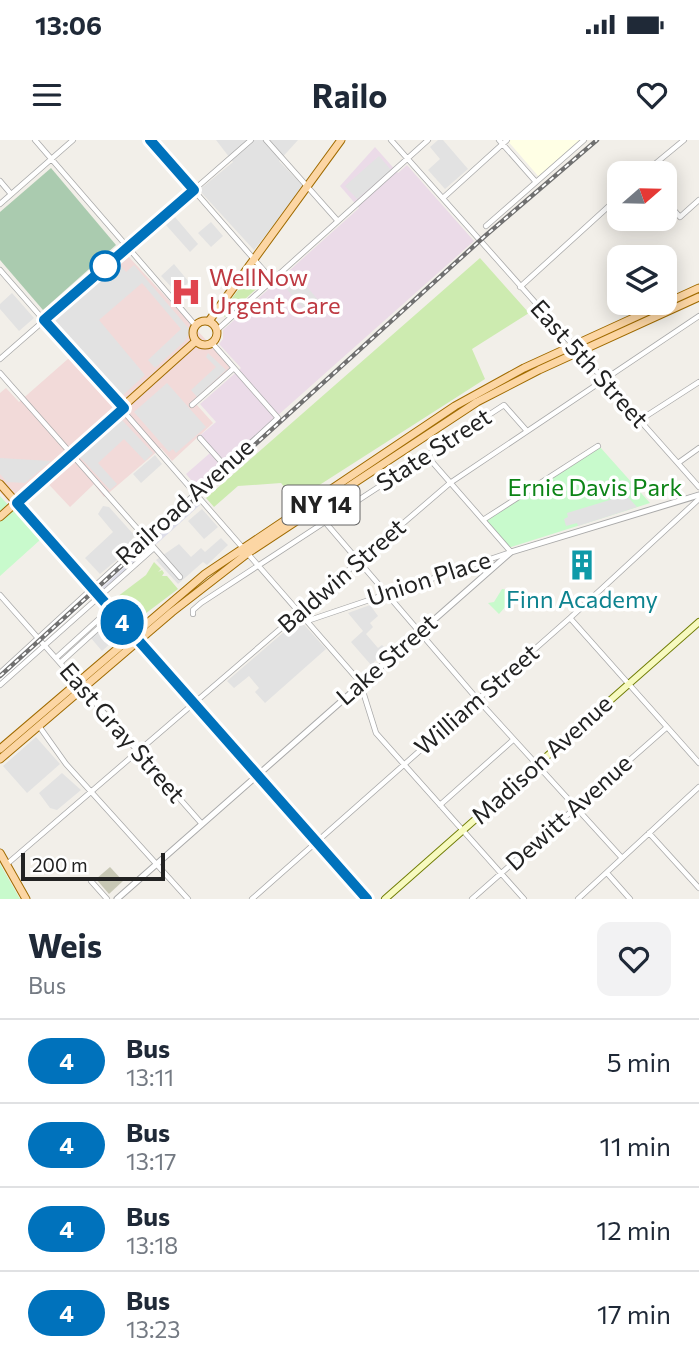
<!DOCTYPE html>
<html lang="en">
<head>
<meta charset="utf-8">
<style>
	:root { --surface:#fff; --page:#f2f2f3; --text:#1f2937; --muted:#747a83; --line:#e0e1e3 }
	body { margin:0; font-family:Commissioner,sans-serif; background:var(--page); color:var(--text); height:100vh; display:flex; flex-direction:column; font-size:26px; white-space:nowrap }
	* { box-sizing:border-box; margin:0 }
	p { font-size:23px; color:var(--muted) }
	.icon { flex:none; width:38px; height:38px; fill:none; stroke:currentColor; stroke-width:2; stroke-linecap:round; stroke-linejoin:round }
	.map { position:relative; height:759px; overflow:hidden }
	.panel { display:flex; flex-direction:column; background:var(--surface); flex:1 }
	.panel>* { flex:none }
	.badge { padding:0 14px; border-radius:23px; font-size:24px; line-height:46px }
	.needle { width:46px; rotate:70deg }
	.fabs { position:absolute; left:607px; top:21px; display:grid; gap:14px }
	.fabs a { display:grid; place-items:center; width:70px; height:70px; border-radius:14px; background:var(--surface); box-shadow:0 4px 18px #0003; font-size:35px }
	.scale { position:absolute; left:21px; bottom:18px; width:144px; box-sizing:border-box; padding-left:7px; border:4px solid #222; border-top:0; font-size:19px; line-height:24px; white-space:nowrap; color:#222; -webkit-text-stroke:5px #fff; paint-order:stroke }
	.map>.badge { position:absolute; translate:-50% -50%; box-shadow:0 0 0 4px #fff }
	.round { display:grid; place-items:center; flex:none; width:74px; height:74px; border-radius:14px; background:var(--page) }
	.headline { display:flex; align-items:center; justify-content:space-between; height:119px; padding:0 28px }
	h1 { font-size:33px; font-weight:700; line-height:52px }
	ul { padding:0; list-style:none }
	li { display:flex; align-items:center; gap:21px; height:84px; padding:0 28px; border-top:2px solid var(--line) }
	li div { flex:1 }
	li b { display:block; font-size:26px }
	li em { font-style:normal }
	li .badge { min-width:77px; font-weight:700; text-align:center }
	.status { display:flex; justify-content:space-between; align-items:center; height:49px; padding:0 35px; background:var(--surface); direction:ltr }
	.status svg { height:19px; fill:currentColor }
	header { display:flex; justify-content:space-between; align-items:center; height:91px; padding:0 28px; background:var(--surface); font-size:32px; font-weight:700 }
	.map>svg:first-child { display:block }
	.commercial { fill:#f2dad9 }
	.industrial { fill:#ebdbe8 }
	.education { fill:#ffffe5 }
	.construction { fill:#c7c7b4 }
	.grass { fill:#cdebb0 }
	.cemetery { fill:#aacbaf }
	.park { fill:#c8facc }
	.parking { fill:#e2e2e2 }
	.plaza { fill:#dddde8 }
	.pier { fill:#fff }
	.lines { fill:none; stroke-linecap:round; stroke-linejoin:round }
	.minor-casing { stroke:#a9a9a9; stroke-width:6 }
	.tertiary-casing { stroke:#a9a9a9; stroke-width:7 }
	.secondary-casing { stroke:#707d05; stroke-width:8 }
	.primary-casing { stroke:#a06b00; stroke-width:9 }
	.minor { stroke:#fff; stroke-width:4.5 }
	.tertiary { stroke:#fff; stroke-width:5 }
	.secondary { stroke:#f7fabf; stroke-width:6 }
	.primary { stroke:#fcd6a4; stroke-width:7 }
	.rail-casing { stroke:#707070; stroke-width:4.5 }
	.rail { stroke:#fff; stroke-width:2; stroke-dasharray:5; stroke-linecap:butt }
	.line-casing { stroke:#fff; stroke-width:16 }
	.line { stroke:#0072bc; stroke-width:10 }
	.stop-dot { fill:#fff; stroke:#0072bc; stroke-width:3.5 }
	.labels { text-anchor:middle; stroke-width:7; stroke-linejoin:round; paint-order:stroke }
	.shield { fill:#fff; stroke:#646464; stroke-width:2 }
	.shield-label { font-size:23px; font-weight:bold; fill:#222 }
	.health-label { font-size:24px; fill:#be3a42; stroke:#fff; text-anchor:start }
	.street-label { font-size:24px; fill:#222; stroke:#fff }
	.park-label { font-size:24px; fill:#0c8416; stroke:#fff }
	.culture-label { font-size:24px; fill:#0d838f; stroke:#fff }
</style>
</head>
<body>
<div class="status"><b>13:06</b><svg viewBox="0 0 49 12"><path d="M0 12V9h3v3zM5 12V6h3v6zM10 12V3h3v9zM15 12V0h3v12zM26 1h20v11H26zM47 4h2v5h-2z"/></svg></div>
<header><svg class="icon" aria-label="menu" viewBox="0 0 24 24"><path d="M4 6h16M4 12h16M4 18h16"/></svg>Railo<svg class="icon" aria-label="heart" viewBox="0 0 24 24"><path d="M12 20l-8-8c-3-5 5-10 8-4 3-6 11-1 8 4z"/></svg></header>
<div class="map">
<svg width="699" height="759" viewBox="0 0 699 759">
	<rect width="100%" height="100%" fill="#f2efe9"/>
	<!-- commercial -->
	<path class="commercial" d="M127 115 233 229 196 264 213 283 172 321 161 308 104 357 94 344 70 367 41 336 9 362 0 352V253L6 248 19 262 77 211 51 179Z"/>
	<!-- industrial -->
	<path class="industrial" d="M375 7 398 33 407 25 474 101 197 347 186 334 210 313 197 298 216 282 200 264 241 228 219 204 223 199V190L359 68 340 46Z"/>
	<!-- education -->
	<path class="education" d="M507 0H581L539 37Z"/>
	<!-- construction -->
	<path class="construction" d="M110 727 123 741 109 754 96 739Z"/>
	<!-- grass -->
	<path class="grass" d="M480 118 529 173 472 209 485 239 296 360 281 343 238 346 214 367 206 358Z
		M253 130 264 142 225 177 221 173Z
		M154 422 161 429 158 432 162 430 164 433 162 436H167L178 449 133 483 113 460 146 435Z"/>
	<!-- cemetery -->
	<path class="cemetery" d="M51 28 116 105 43 170 0 120V72Z"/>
	<!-- park -->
	<path class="park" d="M600 307 650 363 508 408 483 381Z
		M0 356 40 400 0 436Z
		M502 449 509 450 513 458 499 474 488 463 494 462Z
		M0 724 20 759H0Z"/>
	<!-- parking -->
	<path class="parking" d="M216 0H298L279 21 304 47 254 110 199 50 233 22Z
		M438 0H443L468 29 445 49 428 30 440 19 430 7Z
		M379 16 391 30 357 59 345 46Z
		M175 77 198 104 190 112 166 85Z
		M211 82 223 96 211 107 198 93Z
		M118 123 126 132 134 125 191 191 185 201 155 228 148 220 181 189 142 143 99 180 145 235 121 257 54 180Z
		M174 124 189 142 177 153 161 136Z
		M293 131 320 162 308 168 307 173 285 147Z
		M12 153 34 178 19 191 0 169V164Z
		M208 213 226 230 197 257 191 250 216 227 206 217Z
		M167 243 206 287 176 313 173 309 169 312 134 272Z
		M122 280 153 313 145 321 124 299 98 323 117 344 110 350 80 317Z
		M155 315 162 324 141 343 133 334Z
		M0 318 51 321 25 343 7 342 0 334Z
		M626 355 637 367 578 386 577 383 566 386 564 379 568 377 567 373Z
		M103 366 109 367 135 396 132 399 136 404 100 434 85 418 113 392 98 374Z
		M202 369 218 387 204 399 188 381Z
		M221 398 228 405 207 425 203 422 178 444 156 420 179 404 191 417 201 408 205 412Z
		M370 465 378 476 370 483 373 487 366 494 378 508 382 505 387 510 371 525 351 502 363 491 348 473Z
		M299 479 326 509 265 563 255 552 259 548 249 536 234 548 227 541Z
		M110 480 122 493 102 511 90 497Z
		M36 597 60 624 27 653 3 626Z
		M62 633 81 650 57 670 50 668 39 653Z"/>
	<!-- plaza -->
	<path class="plaza" d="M192 357 200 365 103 452 96 444Z"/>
	<!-- pier -->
	<path class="pier" d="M199 352 202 355 0 542V536Z"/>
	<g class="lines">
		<!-- minor casing -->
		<g class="minor-casing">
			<path id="minor" d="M35 0 195 185
				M150 0 273 141
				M266 0 337 80
				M391 0 699 347
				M499 0 536 42
				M644 33 684 0
				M0 41 11 54
				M443 58 507 0
				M665 60 680 77 699 60
				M0 64 73 0
				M486 86 584 0
				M0 130 360 542 376 593 524 759
				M520 147 620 56
				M217 190 428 0
				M0 219 251 0
				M0 233 180 437
				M192 265 234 228
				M640 280 699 242
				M200 298 225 326
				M678 323 699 308
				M483 380 598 306
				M325 382 478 560 622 718
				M0 455 202 684
				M193 474V470L201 463 504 265 527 291
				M570 478 699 623
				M307 481 511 412 427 316
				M56 518 110 469
				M60 523 114 474
				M0 533 278 278 212 203
				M0 545 154 408
				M39 586 66 624 188 759
				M440 665 513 600
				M649 693 699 748
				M7 724 450 343 699 176
				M607 733 630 759
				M91 741 107 759
				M252 759 570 478 699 359
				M472 759 666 588
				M578 759 699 647"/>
		</g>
		<!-- tertiary casing -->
		<g class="tertiary-casing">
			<path id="tertiary" d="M117 759 511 412 699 355"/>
		</g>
		<!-- secondary casing -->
		<g class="secondary-casing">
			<path id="secondary" d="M385 759 699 482"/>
		</g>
		<!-- primary casing -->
		<g class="primary-casing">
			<path id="primary" d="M193 193a12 12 0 1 1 24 0a12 12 0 1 1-24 0Z
				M209 181 341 0
				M0 344 367 759
				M0 377 196 201
				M0 609 205 434 455 266 524 228 699 148
				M0 619 172 472 248 413 477 262 539 230 699 157
				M0 713 26 759"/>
		</g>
		<!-- minor -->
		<use href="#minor" class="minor"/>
		<!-- tertiary -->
		<use href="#tertiary" class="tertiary"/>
		<!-- secondary -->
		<use href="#secondary" class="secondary"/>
		<!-- primary -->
		<use href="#primary" class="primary"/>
		<!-- rail casing -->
		<g class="rail-casing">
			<path id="rail" d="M0 536 485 96 597 0"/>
		</g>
		<!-- rail -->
		<use href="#rail" class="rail"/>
	</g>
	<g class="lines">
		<!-- line casing -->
		<g class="line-casing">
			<path id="line" d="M150 0 194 50 44 180 124 268 17 363 367 759"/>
		</g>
		<!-- line -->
		<use href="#line" class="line"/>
	</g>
	<!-- icons -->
	<defs>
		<g id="hospital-bare" transform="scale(2.415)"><path d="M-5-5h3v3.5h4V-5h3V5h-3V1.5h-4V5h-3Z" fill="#e0444e" stroke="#fff" stroke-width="2.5" paint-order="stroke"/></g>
		<g id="building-bare" transform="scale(2.415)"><path d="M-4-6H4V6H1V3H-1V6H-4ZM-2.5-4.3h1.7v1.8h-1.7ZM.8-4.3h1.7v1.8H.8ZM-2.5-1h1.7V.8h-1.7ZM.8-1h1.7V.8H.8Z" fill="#0f9aa8" stroke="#fff" stroke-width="2.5" paint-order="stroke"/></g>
	</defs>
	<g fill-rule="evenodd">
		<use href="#hospital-bare" x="186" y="152"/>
		<use href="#building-bare" x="582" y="425"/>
	</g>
	<!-- markers -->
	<circle class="stop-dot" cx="105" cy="126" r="14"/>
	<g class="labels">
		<!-- shield labels -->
		<rect class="shield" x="282.5" y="345.5" width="77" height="39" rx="5"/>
		<g class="shield-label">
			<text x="321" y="373">NY 14</text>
		</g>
		<!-- health labels -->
		<g class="health-label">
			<text x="209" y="146">WellNow<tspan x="209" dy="28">Urgent Care</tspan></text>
		</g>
		<!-- street labels -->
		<g class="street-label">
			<text transform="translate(589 224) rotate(48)" y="8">East 5th Street</text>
			<text transform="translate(434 310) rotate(-33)" y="8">State Street</text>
			<text transform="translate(185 362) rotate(-42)" y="8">Railroad Avenue</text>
			<text transform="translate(342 436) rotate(-41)" y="8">Baldwin Street</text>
			<text transform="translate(429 439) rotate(-18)" y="8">Union Place</text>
			<text transform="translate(387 520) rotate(-41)" y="8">Lake Street</text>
			<text transform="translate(477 560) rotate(-41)" y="8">William Street</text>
			<text transform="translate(122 593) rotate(49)" y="8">East Gray Street</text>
			<text transform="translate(542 620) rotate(-42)" y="8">Madison Avenue</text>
			<text transform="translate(569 673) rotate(-42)" y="8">Dewitt Avenue</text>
		</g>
		<!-- park labels -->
		<g class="park-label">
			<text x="595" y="356">Ernie Davis Park</text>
		</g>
		<!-- culture labels -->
		<g class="culture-label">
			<text x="582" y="468">Finn Academy</text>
		</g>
	</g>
</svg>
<div class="fabs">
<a><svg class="needle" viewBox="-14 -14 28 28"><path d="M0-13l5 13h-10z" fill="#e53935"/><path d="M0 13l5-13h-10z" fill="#747a83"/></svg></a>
<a><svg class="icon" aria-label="layers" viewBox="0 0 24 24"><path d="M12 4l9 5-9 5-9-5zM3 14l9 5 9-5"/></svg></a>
</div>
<div class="scale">200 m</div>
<b class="badge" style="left:122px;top:482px;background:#0072bc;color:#fff">4</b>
</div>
<section class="panel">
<div class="headline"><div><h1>Weis</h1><p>Bus</p></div><a class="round"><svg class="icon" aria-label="heart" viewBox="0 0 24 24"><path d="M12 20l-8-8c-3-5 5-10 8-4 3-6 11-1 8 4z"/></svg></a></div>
<ul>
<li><span class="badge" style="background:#0072bc;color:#fff">4</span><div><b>Bus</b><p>13:11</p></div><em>5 min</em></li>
<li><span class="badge" style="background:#0072bc;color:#fff">4</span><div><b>Bus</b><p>13:17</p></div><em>11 min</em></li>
<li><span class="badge" style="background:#0072bc;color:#fff">4</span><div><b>Bus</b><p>13:18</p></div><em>12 min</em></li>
<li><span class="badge" style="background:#0072bc;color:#fff">4</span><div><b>Bus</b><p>13:23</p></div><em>17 min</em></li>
</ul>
</section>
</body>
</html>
